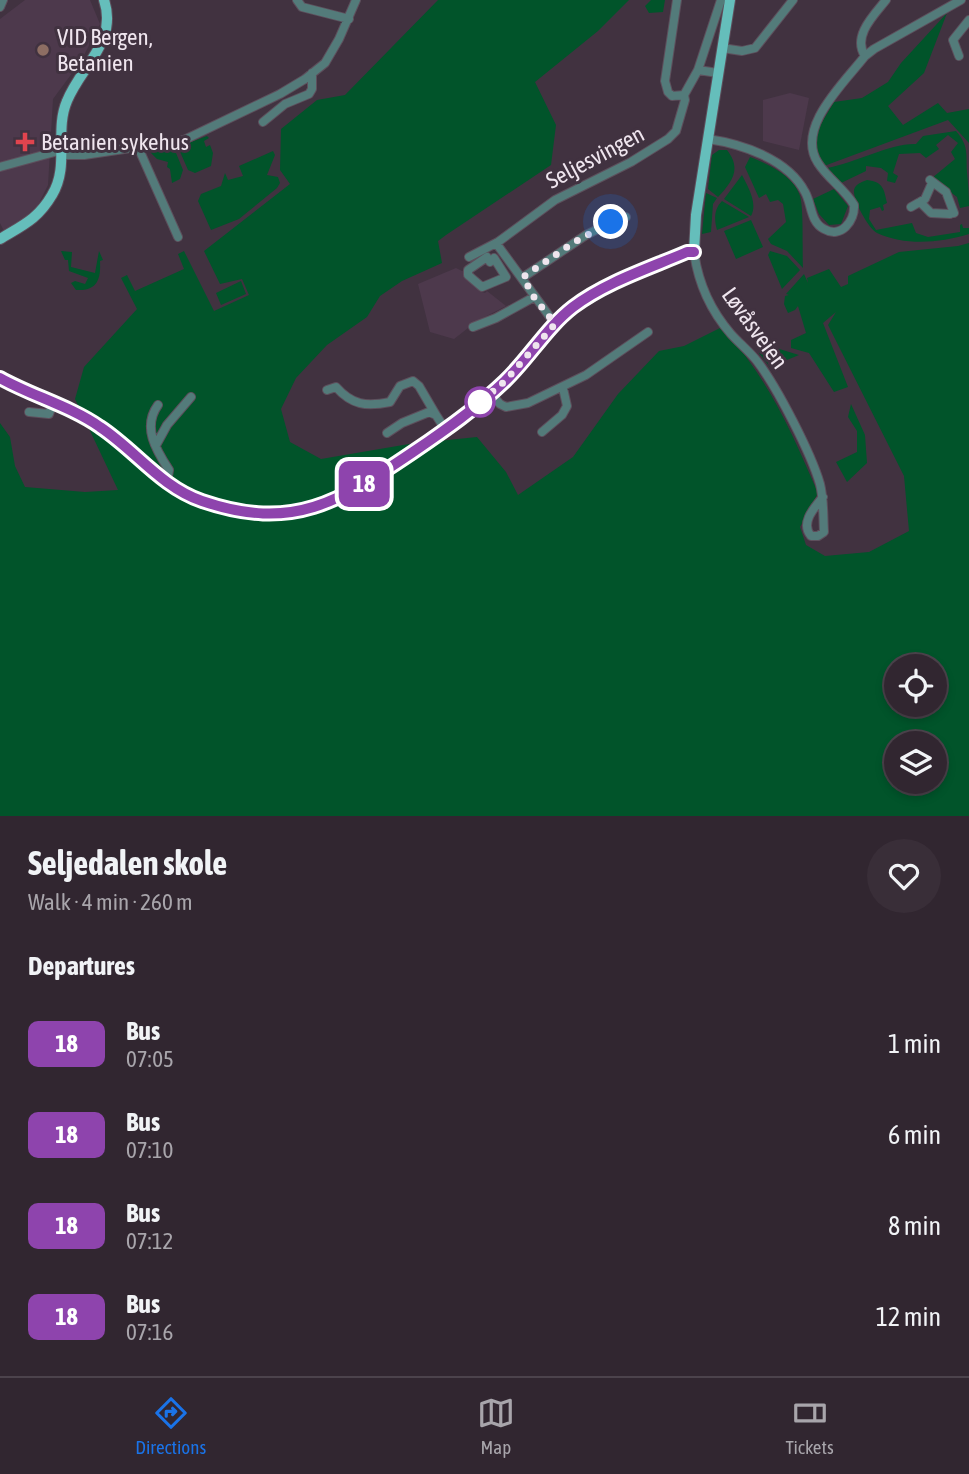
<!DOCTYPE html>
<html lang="en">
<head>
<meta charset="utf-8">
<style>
	:root { --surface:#312630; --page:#392e38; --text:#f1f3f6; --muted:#a8a5ab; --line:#4c434c; --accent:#1a73e8 }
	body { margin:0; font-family:"Asap Condensed",sans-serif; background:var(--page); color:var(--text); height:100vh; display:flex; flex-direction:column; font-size:26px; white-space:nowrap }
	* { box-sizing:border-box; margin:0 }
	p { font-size:23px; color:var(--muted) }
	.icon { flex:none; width:38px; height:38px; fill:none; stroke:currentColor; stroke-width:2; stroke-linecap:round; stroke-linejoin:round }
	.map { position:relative; height:816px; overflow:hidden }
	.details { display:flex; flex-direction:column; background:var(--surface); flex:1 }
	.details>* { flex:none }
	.badge { padding:0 14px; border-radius:10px; font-size:24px; line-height:46px }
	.controls { position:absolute; left:884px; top:654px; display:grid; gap:14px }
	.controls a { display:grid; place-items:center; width:63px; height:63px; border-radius:50%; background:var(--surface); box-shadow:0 4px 10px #0003,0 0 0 2px var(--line); font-size:35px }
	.you { position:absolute; width:35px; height:35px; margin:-18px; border:5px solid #fff; border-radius:50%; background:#1a73e8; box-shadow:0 0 0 10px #1a73e833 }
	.map>.badge { position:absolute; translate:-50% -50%; box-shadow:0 0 0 4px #fff }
	h2 { padding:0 28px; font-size:26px; line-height:63px }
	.round { display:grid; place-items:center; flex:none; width:74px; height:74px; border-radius:37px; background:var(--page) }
	.head { display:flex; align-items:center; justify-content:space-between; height:119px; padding:0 28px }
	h1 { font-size:33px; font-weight:700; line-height:52px }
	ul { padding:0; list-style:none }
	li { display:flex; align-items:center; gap:21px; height:91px; padding:0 28px }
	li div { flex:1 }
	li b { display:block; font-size:26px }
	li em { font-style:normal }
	li .badge { min-width:77px; font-weight:700; text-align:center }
	.tabs { display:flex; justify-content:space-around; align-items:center; height:98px; border-top:2px solid var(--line); background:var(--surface); font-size:19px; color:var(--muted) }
	.tabs a { display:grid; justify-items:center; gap:4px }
	.tabs .selected { color:var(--accent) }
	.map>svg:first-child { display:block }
	.built { fill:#4d394c }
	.green { fill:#01542a; fill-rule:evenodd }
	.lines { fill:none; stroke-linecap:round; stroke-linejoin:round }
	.minor-casing { stroke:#5d4f5c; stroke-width:10 }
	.major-casing { stroke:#5d4f5c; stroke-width:12 }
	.minor { stroke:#537b7a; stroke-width:8 }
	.major { stroke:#65bebb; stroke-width:10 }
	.line-casing { stroke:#fff; stroke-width:16 }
	.line { stroke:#8e44ad; stroke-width:10 }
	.walk { stroke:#efe5ee; stroke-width:7; stroke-dasharray:0 12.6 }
	.education-dot { fill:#8d6e63; stroke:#413240; stroke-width:2.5 }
	.health-dot { fill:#e0444e; stroke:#413240; stroke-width:2.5 }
	.stop-dot { fill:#fff; stroke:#8e44ad; stroke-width:3.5 }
	.labels { text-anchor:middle; stroke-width:6; stroke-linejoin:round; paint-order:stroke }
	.poi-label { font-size:23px; fill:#efe5ee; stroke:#413240; text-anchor:start }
	.street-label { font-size:23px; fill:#efe5ee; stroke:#413240 }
</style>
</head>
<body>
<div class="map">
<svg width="969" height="816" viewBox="0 0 969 816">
	<rect width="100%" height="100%" fill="#413240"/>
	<!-- built -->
	<path class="built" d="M25 0H90L100 24 81 61 53 99 48 185 38 205 20 222 4 231 0 223V19Z
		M790 93 809 98 799 150 763 141V100Z
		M456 268 462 271 467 269 479 291 485 293 487 291 506 306 477 321 454 339 430 332 418 284Z"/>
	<!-- green -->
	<path class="green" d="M438 0H629L598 31 535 82 556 125 551 165 446 235 438 241 442 263 402 281 380 296 367 317 327 345 296 378 281 409 290 442 321 459 409 444 477 437 506 472 518 495 573 457 618 394 659 351 684 346 720 328C730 339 741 349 749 361 779 402 798 447 818 493L800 527 806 545 825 556 869 552 909 531 904 476 828 325 836 312 823 323 848 387 834 392 809 353 791 348V340L806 333 798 306 795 310 788 313 784 304 785 296 789 295 786 294 804 274 808 283 807 278 829 269 841 287 848 284V276L899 252 958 246 969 243V816H0V423L10 437 15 466 25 487 85 492 118 490 75 399 84 367 137 309 121 278 127 275 135 291 184 269 178 254 184 251 214 311 249 295 242 279 220 284 204 251 290 184 280 170 281 129 317 100 345 95ZM896 667H934V705H896ZM896 744H934V782H896Z
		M651 0H665L663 12 649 13 645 6Z
		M947 13 924 73 888 106 903 125 938 103 947 113 969 109V143L948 120 824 166 812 139 834 102 862 98 888 82 901 63Z
		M956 131C969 146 966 154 967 172 968 183 969 194 969 206L960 208 957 197 932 178 955 159 951 152 958 143 948 135 936 145 939 149 926 158 920 153 899 154 893 173 898 176 895 183 887 181 888 173 881 168 866 166V171L841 183 827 168C855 163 891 143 916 144L923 136Z
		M207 136 209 138 204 141 206 147 210 145 213 153 211 166 195 173 188 170 178 147Z
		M170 147 174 148 183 170 180 179 172 183 170 169 167 167 168 162 157 159 151 153 153 149Z
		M719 150H727C742 169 732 182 718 197L708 189 712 155Z
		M273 151 275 155 267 175 278 177 280 183 277 188 239 219 211 230 198 201 201 194 221 186 225 173 228 180 243 176 239 166Z
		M750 157C768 164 794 176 800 196 804 209 802 252 803 268L787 251 771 244 768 239 786 222 783 204 778 200 770 202 766 194 759 198 745 167Z
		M742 175C748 187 758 203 751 216L724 199Z
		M867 180C884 182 884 190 887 203L883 205 884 210 882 211 880 207 870 210 869 219 876 230 912 223 916 233 928 237 960 232V225L962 224 963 228H969V234C939 243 906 246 877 233 868 228 853 200 854 190 855 184 862 182 867 180Z
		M834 189 848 206 841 224 829 225 819 214 813 199Z
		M706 193 717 198 713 204 711 232 702 234Z
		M722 201 749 217 717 230C714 219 714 209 722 201Z
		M751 220 763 247 736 259 724 231Z
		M61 251 72 252 71 267 95 273 99 251 103 260 100 261C101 280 97 291 76 290L71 283 75 281 85 284 88 278 69 271 68 260H65Z
		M770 251 787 256 800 270 782 289 768 255Z
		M241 281 246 294 221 305 216 293Z
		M776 348 799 355 770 367 759 353Z
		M851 404 865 435 867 463 847 482 836 462 857 452V431L848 417Z"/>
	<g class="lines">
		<!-- minor casing -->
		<g class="minor-casing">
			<path id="minor" d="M297 0 302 7 349 19
				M677 0 665 81 668 92 672 96 684 95
				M0 7 3 0
				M722 48 742 51 755 48 793 0
				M865 56C852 36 874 15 886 0
				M959 56 953 40 969 20
				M698 70 721 0
				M263 122 285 104 309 94 312 89V73
				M708 139C742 144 788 159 805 192 812 204 810 222 824 229 841 239 855 221 854 205 845 189 828 179 818 163 795 128 844 83 865 56L874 49 961 0
				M138 147 178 237
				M62 155H84L184 140 280 94 305 79 325 63 339 39 356 0
				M0 167 62 150
				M930 180 946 192 954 213
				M920 202 931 213 950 214
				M911 207 925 199 932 183
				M496 243 555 324
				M694 252C698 282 711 311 731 334 739 343 749 351 757 361 777 387 811 453 820 484 824 500 823 516 824 532L818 536H811C800 523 814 508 823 497
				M469 257 498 242 555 200 631 162 668 139 676 131 685 100 684 95 698 70 718 73
				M487 257 490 262 494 258 506 277 482 287 468 275V270Z
				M522 278 586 235 612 222 626 217
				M473 327 496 318 534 297
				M327 390 336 387C352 405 366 407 390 402L400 386 413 381 419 386 436 415
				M491 394 500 404 506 407 528 403 586 375 648 332
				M158 405C142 427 156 450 169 470L167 482
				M29 412 49 414 53 403
				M542 432 562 415 567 406 563 388
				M387 433 402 423 429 412 436 415 445 429
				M156 445 167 425 191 397"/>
		</g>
		<!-- major casing -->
		<g class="major-casing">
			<path id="major" d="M0 239C23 225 38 219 52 195 70 166 54 131 67 101 81 66 118 42 104 0
				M0 378C32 397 70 406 100 427 135 450 161 487 202 501 293 532 339 502 413 452 444 431 477 408 505 381 528 358 547 327 573 307 606 282 650 268 687 252H694L696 215 730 0"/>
		</g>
		<!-- minor -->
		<use href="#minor" class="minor"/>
		<!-- major -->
		<use href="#major" class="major"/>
	</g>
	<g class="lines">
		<!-- line casing -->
		<g class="line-casing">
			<path id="line" d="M0 378C32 396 70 406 100 427 135 450 161 487 202 501 293 532 339 502 413 452 444 431 477 408 505 381 529 358 547 327 573 307 606 282 650 268 687 252H694"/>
		</g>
		<!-- line -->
		<use href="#line" class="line"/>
		<!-- walk -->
		<path class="walk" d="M480 402 477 405 505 381 555 324 534 297 523 277 573 243 611 222"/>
	</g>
	<!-- markers -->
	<circle class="education-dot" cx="43" cy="50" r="7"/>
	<path class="health-dot" d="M21.5 131.5h7v7h7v7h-7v7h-7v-7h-7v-7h7z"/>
	<circle class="stop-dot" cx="480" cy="402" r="14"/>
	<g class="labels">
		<!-- poi labels -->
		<g class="poi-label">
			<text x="57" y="45">VID Bergen,<tspan x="57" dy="26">Betanien</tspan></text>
			<text x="41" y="150">Betanien sykehus</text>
		</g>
		<!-- street labels -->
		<g class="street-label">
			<text transform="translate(595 157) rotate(-28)" y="8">Seljesvingen</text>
			<text transform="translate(755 328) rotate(54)" y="8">Løvåsveien</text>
		</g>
	</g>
</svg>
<div class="controls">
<a><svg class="icon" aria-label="locate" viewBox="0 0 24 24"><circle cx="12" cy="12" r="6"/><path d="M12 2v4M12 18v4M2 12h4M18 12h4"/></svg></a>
<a><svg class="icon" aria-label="layers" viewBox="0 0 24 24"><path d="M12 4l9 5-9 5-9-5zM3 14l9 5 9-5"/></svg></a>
</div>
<div class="you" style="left:611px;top:222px"></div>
<b class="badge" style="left:364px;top:484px;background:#8e44ad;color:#fff">18</b>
</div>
<section class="details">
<div class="head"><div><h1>Seljedalen skole</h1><p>Walk · 4 min · 260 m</p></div><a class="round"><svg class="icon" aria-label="heart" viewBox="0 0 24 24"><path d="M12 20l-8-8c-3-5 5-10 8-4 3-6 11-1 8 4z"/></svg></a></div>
<h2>Departures</h2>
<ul>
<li><span class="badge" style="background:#8e44ad;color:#fff">18</span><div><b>Bus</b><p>07:05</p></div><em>1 min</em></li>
<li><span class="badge" style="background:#8e44ad;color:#fff">18</span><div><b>Bus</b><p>07:10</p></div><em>6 min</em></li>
<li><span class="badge" style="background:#8e44ad;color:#fff">18</span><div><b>Bus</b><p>07:12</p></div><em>8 min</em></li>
<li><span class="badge" style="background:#8e44ad;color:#fff">18</span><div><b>Bus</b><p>07:16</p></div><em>12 min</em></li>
</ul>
</section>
<nav class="tabs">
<a class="selected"><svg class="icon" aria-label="directions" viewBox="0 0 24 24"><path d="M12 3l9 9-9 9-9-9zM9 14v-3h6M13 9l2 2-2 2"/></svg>Directions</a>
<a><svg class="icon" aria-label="map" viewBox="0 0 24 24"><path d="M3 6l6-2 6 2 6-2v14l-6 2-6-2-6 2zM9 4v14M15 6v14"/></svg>Map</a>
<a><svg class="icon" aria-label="tickets" viewBox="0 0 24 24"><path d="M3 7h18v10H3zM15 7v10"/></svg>Tickets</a>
</nav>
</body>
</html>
